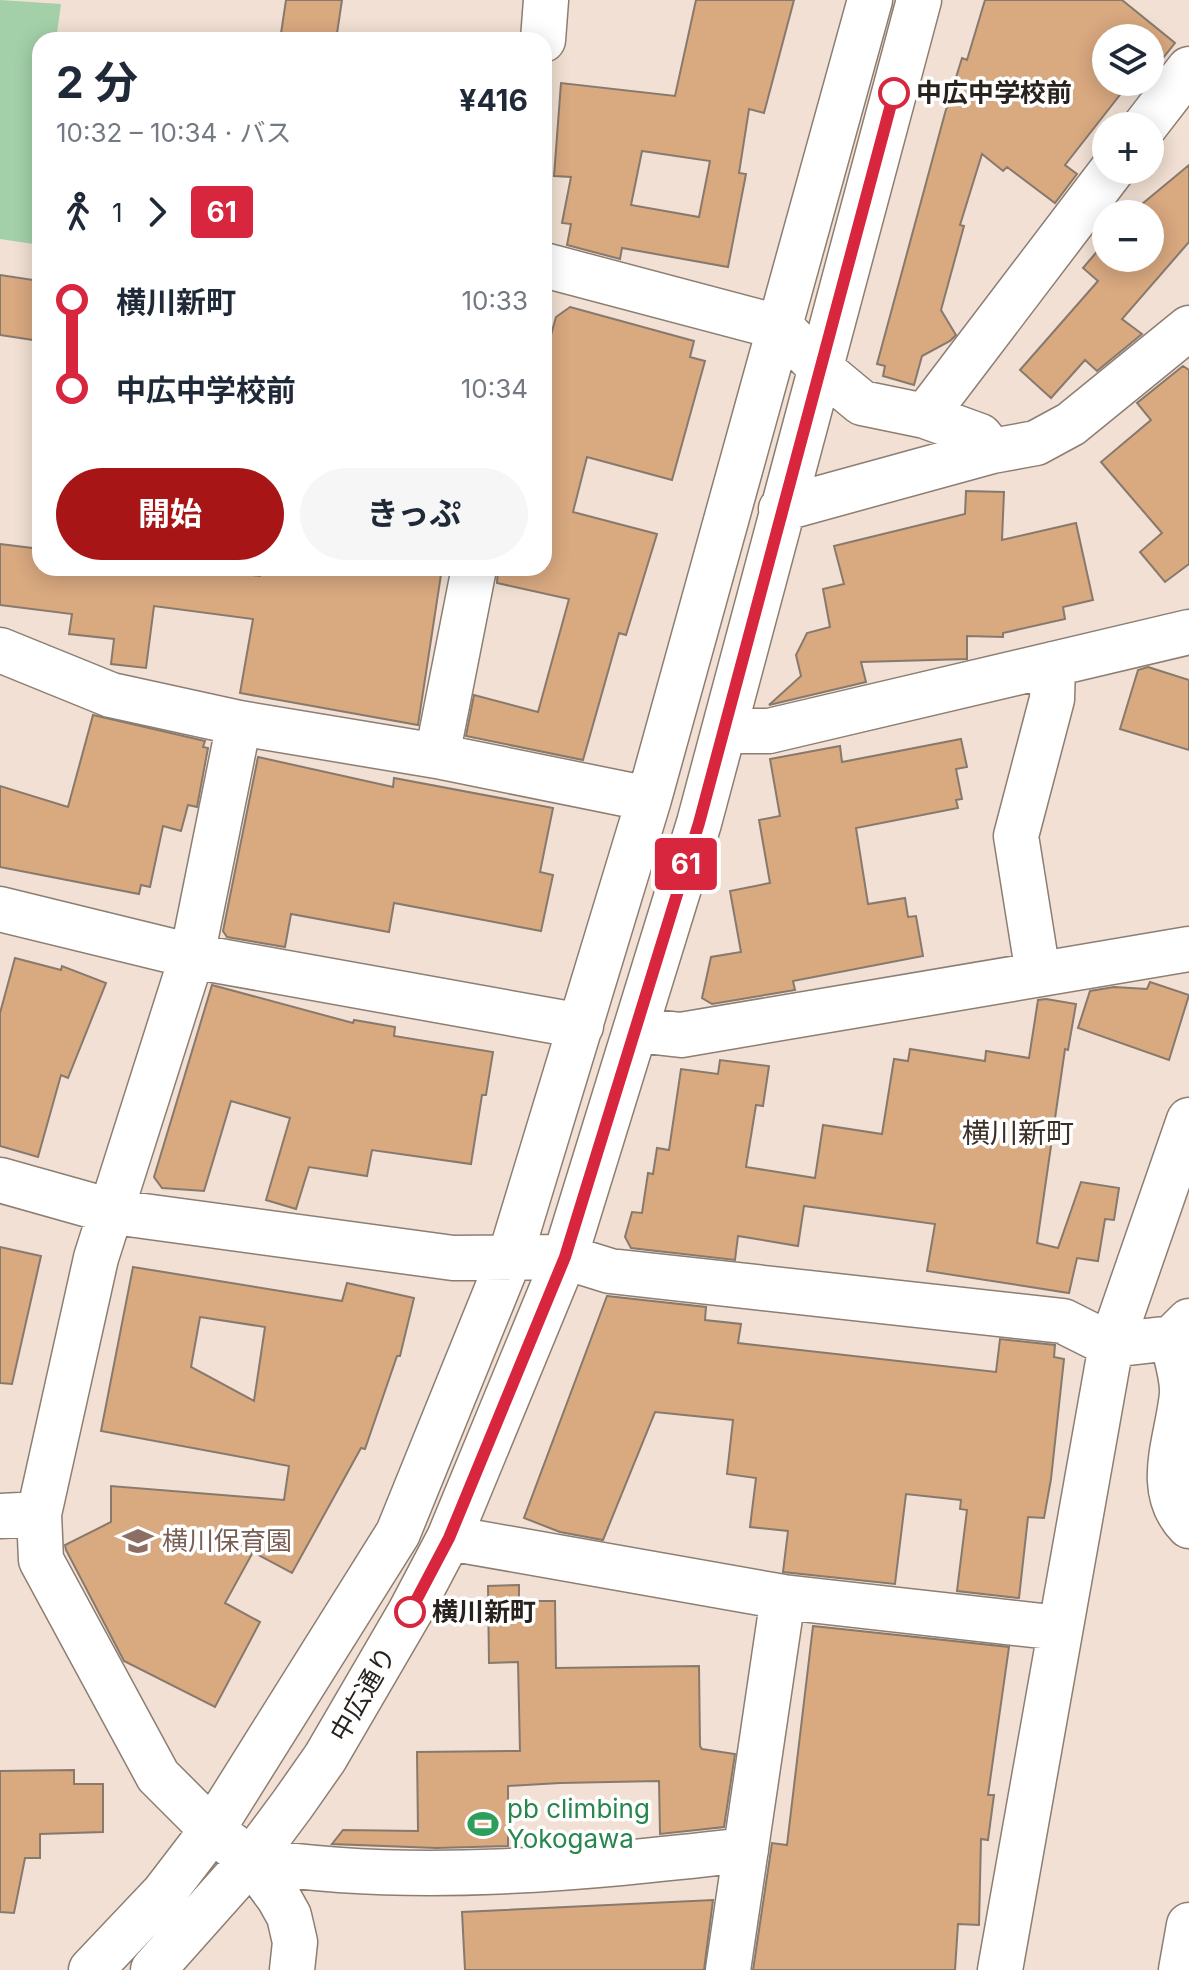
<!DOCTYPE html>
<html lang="ja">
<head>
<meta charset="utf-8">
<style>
	:root { --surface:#fff; --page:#f6f6f7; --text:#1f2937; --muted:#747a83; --accent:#a81516 }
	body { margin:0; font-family:Inter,"Noto Sans JP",sans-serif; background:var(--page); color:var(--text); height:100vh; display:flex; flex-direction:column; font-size:30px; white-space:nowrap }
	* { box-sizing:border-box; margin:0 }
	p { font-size:26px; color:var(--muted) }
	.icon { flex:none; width:44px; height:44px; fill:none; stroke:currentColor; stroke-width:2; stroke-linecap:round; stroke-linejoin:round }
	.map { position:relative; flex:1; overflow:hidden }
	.side { position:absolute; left:32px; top:32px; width:520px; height:544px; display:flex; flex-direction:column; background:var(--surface); border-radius:24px; box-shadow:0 4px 20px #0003 }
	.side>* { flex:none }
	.badge { padding:0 16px; border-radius:6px; font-size:28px; line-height:52px }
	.fabs { position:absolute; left:1092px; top:24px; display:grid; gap:16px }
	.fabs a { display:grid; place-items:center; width:72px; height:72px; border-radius:50%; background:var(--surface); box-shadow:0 4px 20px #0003; font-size:40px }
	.map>.badge { position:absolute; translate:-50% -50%; box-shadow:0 0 0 4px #fff }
	.legs { display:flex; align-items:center; gap:12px; height:88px; padding:0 24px; font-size:26px }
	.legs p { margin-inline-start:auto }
	.summary { display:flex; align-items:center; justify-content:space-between; height:136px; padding:0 24px }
	h1 { font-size:44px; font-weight:700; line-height:60px }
	.button { display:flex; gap:16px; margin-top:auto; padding:16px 24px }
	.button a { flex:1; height:92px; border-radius:48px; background:var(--accent); color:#fff; font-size:32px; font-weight:700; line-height:92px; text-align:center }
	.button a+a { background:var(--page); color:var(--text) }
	ul { padding:0 24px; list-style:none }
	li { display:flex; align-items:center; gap:28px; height:88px; font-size:30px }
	li i { display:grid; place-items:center; width:12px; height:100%; margin:0 10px; background:currentColor }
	li i::after { content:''; width:20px; height:20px; margin:-10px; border:6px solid; border-radius:50%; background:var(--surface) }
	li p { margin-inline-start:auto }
	li:first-child i { background:linear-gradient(#0000 50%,currentColor 0) }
	li:last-child i { background:linear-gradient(currentColor 50%,#0000 0) }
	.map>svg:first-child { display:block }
	.green { fill:#a3d0a9 }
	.building { fill:#d9a980; stroke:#88796d; stroke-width:2; fill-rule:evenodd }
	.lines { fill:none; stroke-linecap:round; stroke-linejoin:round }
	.minor-casing { stroke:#8d7e72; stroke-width:47 }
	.minor { stroke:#fff; stroke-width:44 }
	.line-1-casing { stroke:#fff; stroke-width:18 }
	.line-1 { stroke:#d7263d; stroke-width:12 }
	.stop-1-dot { fill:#fff; stroke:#d7263d; stroke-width:4 }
	.labels { text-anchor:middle; stroke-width:7; stroke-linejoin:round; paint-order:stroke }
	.stop-label { font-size:26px; font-weight:bold; fill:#28221d; stroke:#fff; text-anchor:start }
	.education-label { font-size:26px; fill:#785e54; stroke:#fff; text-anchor:start }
	.street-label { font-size:26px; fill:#28221d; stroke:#fff }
	.leisure-label { font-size:26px; fill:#27864d; stroke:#fff; text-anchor:start }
	.neighbourhood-label { font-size:28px; fill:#3d3026; stroke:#fff }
</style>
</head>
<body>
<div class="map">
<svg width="1189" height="1970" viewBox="0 0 1189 1970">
	<rect width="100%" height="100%" fill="#f1e0d3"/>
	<!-- green -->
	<path class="green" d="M0 0 61 4 56 40H40V245L0 239Z"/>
	<!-- building -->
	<path class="building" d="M286 0H342L336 40H280Z
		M696 0H794L764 113 749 109 739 173 746 174 728 267 622 248 620 259 567 245 571 224 562 223 571 177 554 176 561 83 675 96ZM642 151 710 161 699 217 631 205Z
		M985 0H1122L1175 43 1151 73 1150 38H1106V82H1130L1065 165 1077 174 1055 203 1007 167 1003 171 982 154 960 225 964 226 941 310 956 335 950 341 922 356 914 385 883 376 885 366 877 364 945 113 962 58 967 60Z
		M1189 165V242L1122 319 1142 334 1097 371 1085 360 1051 398 1020 370 1098 281 1083 268 1106 241V258H1150V214H1130Z
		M0 275 40 281V341L0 335Z
		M570 307 694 341 690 357 705 361 672 480 587 457 573 512 657 534 626 635 619 633 583 760 466 736 474 695 538 712 569 599 497 583 498 568H544V360L556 317Z
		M1183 366 1189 370V564L1165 582 1140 552 1162 533 1101 462 1151 420 1137 403Z
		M966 491 1004 492 1002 540 1076 523 1093 600 1063 607 1065 619 1003 633V637L967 636V659L861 662 866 682 769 705 801 676 796 655 807 633 830 627 823 589 844 584 834 546 965 514Z
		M0 544 40 549V568H195L260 576 262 568H442L418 725 240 693 253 619 154 606 146 668 111 664 114 639 69 634 72 614 0 605Z
		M1148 667 1189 680V750L1120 729 1138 670Z
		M93 715 205 741 203 747 208 748 197 807 188 805 181 831 163 826 150 887 141 885 139 894 0 867V786L68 807Z
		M961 739 967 767 956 769 962 799 956 800 958 808 856 828 868 904 905 898 908 917 916 916 923 956 793 981 795 990 712 1004 702 998 711 957 741 952 730 891 770 883 759 820 780 816 770 759 840 746 842 762Z
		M258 757 393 787 394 778 553 808 540 872 553 875 541 931 394 903 389 932 291 914 285 947 227 937 223 931Z
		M15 958 61 970 62 966 106 983 68 1078 61 1075 38 1157 0 1146V1013Z
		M1150 982 1189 995 1169 1060 1078 1028 1090 991 1114 987 1147 989Z
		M212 985 353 1023 354 1020 395 1027 394 1036 493 1052 486 1095H482L471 1164 372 1150 367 1176 309 1167 296 1209 266 1200 290 1118 231 1101 204 1191 162 1188 154 1177Z
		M1046 999 1076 1004 1068 1050 1065 1049 1037 1243 1058 1248 1081 1182 1119 1188 1114 1220 1105 1219 1098 1261 1077 1258 1069 1293 927 1271 935 1224 804 1206 798 1246 738 1236 735 1260 631 1248 625 1237 632 1212 642 1213 648 1173 653 1174 657 1148 669 1150 681 1069 718 1074 720 1060 769 1066 763 1106 756 1105 746 1167 815 1178 823 1125 882 1134 894 1059 908 1061 910 1049 985 1061 986 1051 1029 1058 1038 1000Z
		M0 1247 41 1256 12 1384 0 1383Z
		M133 1267 342 1301 347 1283 414 1298 400 1356H397L365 1449 361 1448 292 1573 253 1552 225 1603 260 1622 215 1707 124 1661 66 1550 65 1545 111 1522V1486L284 1500 289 1466 101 1431ZM200 1317 265 1327 254 1401 191 1367Z
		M607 1296 706 1307 705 1320 741 1324 738 1343 996 1372 1000 1339 1055 1345 1054 1357 1064 1359 1051 1479 1044 1518 1028 1517 1019 1598 957 1591 967 1510 960 1509 961 1500 906 1494 895 1584 783 1572 788 1531 750 1527 756 1478 727 1474 733 1420 655 1412 603 1540 560 1532 524 1518Z
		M519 1585V1601H555L556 1668 699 1666 700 1746 702 1749 735 1754 724 1827 660 1834 659 1781 560 1783 508 1786V1846L436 1848 332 1844 343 1830 418 1831 417 1752 520 1751 518 1662 489 1663 488 1586Z
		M813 1626 1009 1647 988 1795H994L988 1840 981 1839 979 1925 958 1924 955 1970H753L772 1843 787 1845Z
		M74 1770V1784H103V1832L40 1834V1858H25L14 1913 0 1912V1771Z
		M713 1900 704 1970H465L462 1912Z"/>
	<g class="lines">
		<!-- minor casing -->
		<g class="minor-casing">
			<path id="minor" d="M543 40 546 0
				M1145 126 1189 69
				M544 265 782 328 821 369 862 403 925 416 980 436 992 451
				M925 416 1112 170
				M781 509 992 451 1036 443 1071 424 1189 328
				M0 650 111 695 239 723 437 756 649 799
				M239 723 192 956 96 1258 39 1514 41 1560 158 1776 212 1830 251 1860 279 1898 289 1916 295 1942 292 1970
				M724 731H769L1189 632
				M437 756 474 568
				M0 909 192 956 581 1026
				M1038 974 1016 836 1052 699 1053 664
				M637 1030 681 1035 1189 949
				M0 1180 114 1212 453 1258 565 1257 610 1271 1063 1321 1111 1345 1189 1120
				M1172 1338C1175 1355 1183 1376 1182 1394 1178 1439 1153 1489 1189 1526
				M0 1516 39 1514
				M449 1538 783 1597 1060 1628
				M251 1860C414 1886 584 1868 746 1850
				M91 1970 163 1894 212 1830 398 1533 510 1257 649 799 870 0
				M153 1970 251 1860 292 1805 325 1758 410 1612 449 1538 565 1257 699 823 919 0
				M728 1970 783 1597
				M1000 1970 1111 1345 1172 1338 1189 1321
				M1181 1970 1189 1925"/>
		</g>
		<!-- minor -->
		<use href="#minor" class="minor"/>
	</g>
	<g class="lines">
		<!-- line-1 casing -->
		<g class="line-1-casing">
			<path id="line-1" d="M410 1612 449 1538 565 1257 699 823 894 93"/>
		</g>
		<!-- line-1 -->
		<use href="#line-1" class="line-1"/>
	</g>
	<!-- icons -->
	<defs>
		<g id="school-bare" transform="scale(2.4)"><path d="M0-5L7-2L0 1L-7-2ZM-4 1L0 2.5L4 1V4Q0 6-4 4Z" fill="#8d6e63" stroke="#fff" stroke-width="2.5" paint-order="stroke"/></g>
		<g id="stadium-bare" transform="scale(2.4)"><path d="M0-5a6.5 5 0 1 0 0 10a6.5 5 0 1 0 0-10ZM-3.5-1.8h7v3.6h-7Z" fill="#2e9e5b" stroke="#fff" stroke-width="2.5" paint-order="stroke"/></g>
	</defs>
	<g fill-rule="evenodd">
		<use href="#school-bare" x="138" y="1541"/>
		<use href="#stadium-bare" x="483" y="1824"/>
	</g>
	<!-- markers -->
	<g class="stop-1-dot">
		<circle cx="894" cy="93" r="14"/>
		<circle cx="410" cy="1612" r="14"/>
	</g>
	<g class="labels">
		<!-- stop labels -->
		<g class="stop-label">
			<text x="916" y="102">中広中学校前</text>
			<text x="432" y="1621">横川新町</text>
		</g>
		<!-- education labels -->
		<g class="education-label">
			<text x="162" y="1550">横川保育園</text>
		</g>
		<!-- street labels -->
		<g class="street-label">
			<text transform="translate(363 1694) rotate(-60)" y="9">中広通り</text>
		</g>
		<!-- leisure labels -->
		<g class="leisure-label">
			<text x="507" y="1818">pb climbing<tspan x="507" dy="30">Yokogawa</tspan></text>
		</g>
		<!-- neighbourhood labels -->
		<g class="neighbourhood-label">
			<text x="1018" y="1143">横川新町</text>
		</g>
	</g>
</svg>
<div class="fabs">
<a><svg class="icon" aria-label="layers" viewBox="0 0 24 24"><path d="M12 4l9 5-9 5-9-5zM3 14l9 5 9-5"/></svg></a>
<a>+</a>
<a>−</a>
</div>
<b class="badge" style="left:686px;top:864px;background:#d7263d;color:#fff">61</b>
<section class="side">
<div class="summary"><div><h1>2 分</h1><p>10:32 – 10:34 · バス</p></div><b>¥416</b></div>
<div class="legs"><svg class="icon" aria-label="walk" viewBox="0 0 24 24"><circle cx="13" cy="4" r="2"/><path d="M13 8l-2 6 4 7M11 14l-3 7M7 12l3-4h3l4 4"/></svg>1<svg class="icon" aria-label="forward" viewBox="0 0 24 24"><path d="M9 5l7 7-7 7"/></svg><b class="badge" style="background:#d7263d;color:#fff">61</b></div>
<ul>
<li><i style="color:#d7263d"></i><b>横川新町</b><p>10:33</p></li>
<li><i style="color:#d7263d"></i><b>中広中学校前</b><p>10:34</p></li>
</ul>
<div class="button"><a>開始</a><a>きっぷ</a></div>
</section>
</div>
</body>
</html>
